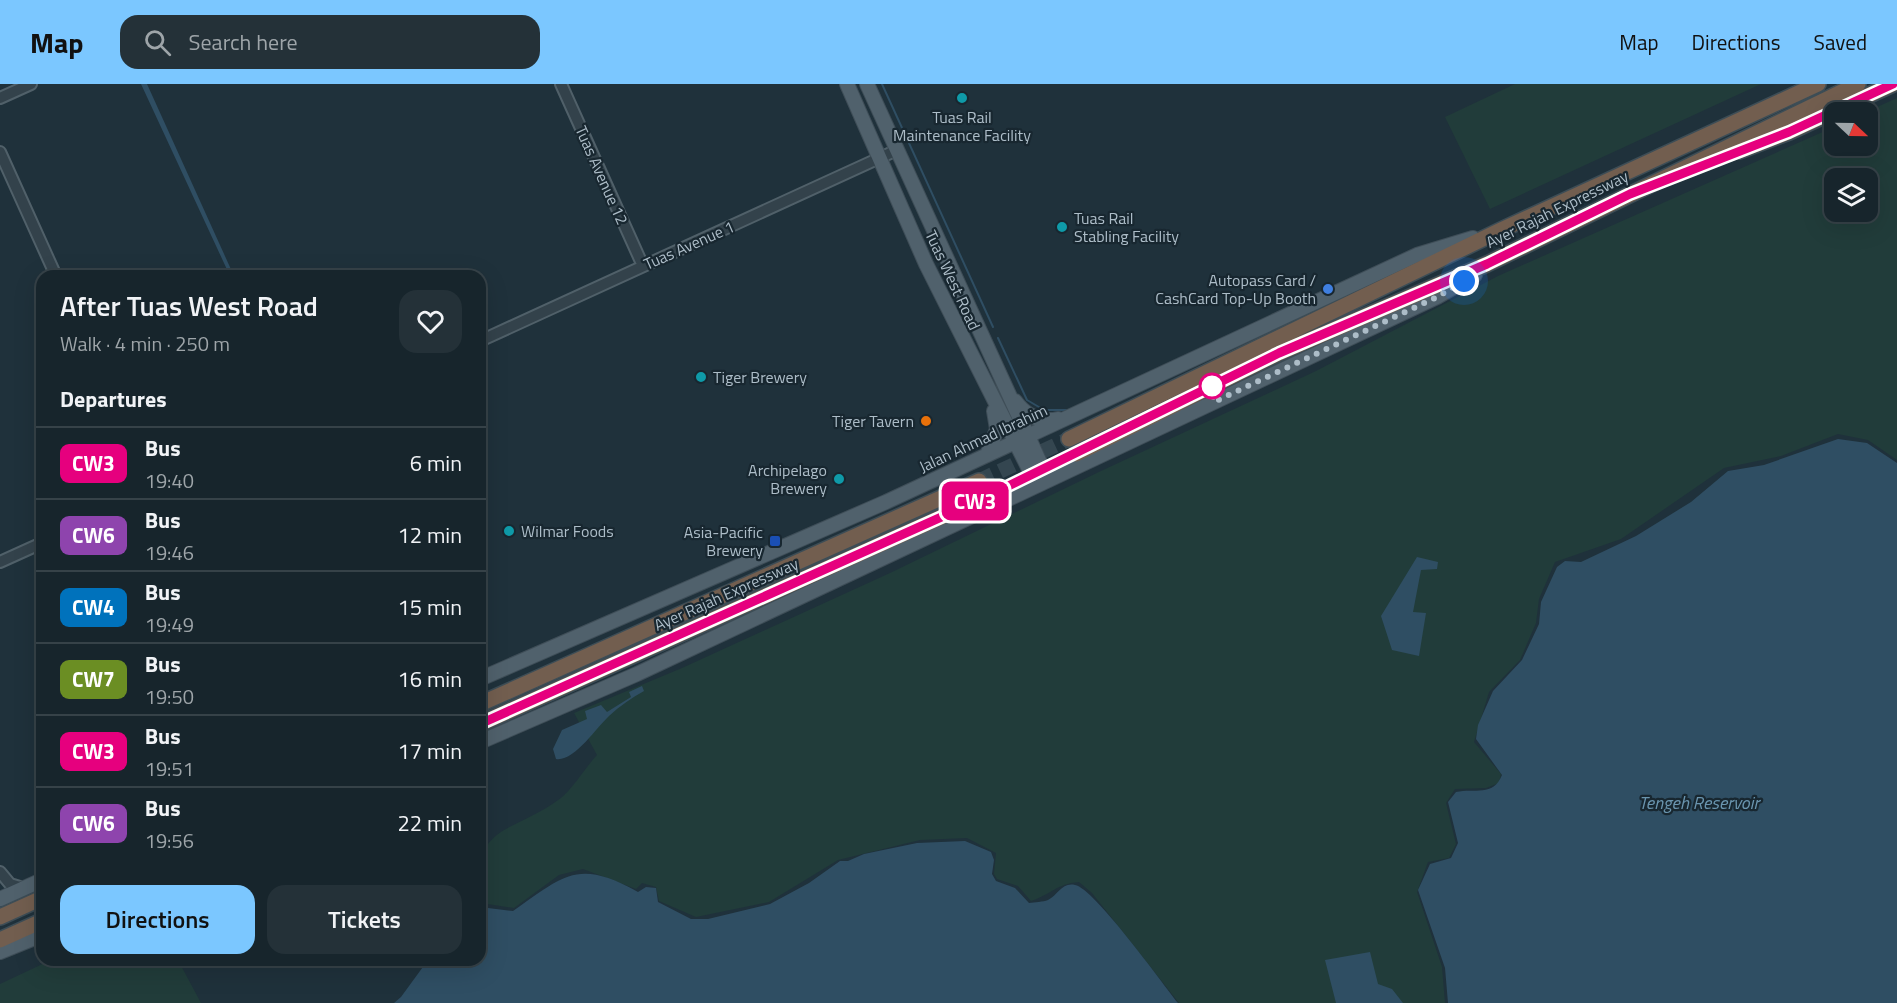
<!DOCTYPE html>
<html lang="en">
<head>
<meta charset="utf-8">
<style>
	:root { --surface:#17252c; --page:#243138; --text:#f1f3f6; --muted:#9ea5a9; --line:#364248; --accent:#7bc7ff }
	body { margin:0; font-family:"Titillium Web",sans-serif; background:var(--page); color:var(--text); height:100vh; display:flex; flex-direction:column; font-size:22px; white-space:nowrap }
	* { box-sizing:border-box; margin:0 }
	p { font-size:20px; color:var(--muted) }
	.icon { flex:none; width:33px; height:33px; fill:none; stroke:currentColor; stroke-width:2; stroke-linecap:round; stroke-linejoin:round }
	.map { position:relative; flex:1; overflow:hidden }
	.details { position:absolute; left:36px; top:186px; width:450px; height:696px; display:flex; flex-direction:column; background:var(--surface); border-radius:18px; box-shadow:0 6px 24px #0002,0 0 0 2px var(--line) }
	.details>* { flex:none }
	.badge { padding:0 12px; border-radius:9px; font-size:21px; line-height:39px }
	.needle { width:39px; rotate:112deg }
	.buttons { position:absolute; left:1824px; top:18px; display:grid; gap:12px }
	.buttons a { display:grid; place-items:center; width:54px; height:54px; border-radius:12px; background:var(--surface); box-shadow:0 6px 24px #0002,0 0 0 2px var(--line); font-size:30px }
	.you { position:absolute; width:30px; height:30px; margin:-15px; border:4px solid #fff; border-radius:50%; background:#1a73e8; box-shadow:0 0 0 9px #1a73e833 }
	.map>.badge { position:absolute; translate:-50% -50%; box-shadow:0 0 0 3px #fff }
	h2 { padding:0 24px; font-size:22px; line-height:54px }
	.round { display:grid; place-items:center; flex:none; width:63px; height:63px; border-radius:18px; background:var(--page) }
	.overview { display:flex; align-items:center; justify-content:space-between; height:102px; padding:0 24px }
	h1 { font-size:28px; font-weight:600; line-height:45px }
	.action { display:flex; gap:12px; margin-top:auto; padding:12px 24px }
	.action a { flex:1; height:69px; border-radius:18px; background:var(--accent); color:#111; font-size:24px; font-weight:600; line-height:69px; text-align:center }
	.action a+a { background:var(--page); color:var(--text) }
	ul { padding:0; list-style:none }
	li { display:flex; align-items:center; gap:18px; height:72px; padding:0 24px; border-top:2px solid var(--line) }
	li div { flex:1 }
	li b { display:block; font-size:22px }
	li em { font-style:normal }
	li .badge { min-width:66px; font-weight:700; text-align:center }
	header { display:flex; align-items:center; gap:36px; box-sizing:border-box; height:84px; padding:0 30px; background:var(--accent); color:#111 }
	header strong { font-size:28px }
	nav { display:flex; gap:33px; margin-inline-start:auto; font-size:21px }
	.search { width:420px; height:54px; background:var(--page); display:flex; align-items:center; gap:15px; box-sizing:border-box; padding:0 21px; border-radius:18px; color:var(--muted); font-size:22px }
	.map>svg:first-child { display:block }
	.green { fill:#213c3a; fill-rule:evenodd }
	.water { fill:#2f4e63 }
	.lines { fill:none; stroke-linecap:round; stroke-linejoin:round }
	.stream { stroke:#2f4e63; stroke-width:2 }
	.highway-tunnel { stroke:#344650; stroke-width:15; stroke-dasharray:15 8; stroke-linecap:butt }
	.minor-casing { stroke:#506069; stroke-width:14 }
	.major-casing { stroke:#3f4e58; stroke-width:16 }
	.highway-casing { stroke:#3d4d56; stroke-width:18 }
	.minor { stroke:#33424b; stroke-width:10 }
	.major { stroke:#50616c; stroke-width:14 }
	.highway { stroke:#725e4f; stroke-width:15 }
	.line-casing { stroke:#fff; stroke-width:14 }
	.line { stroke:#e6007e; stroke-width:9 }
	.walk { stroke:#adbdc8; stroke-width:6; stroke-dasharray:0 10.8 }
	.culture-dot { fill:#0f9aa8; stroke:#182730; stroke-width:2 }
	.shop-dot { fill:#3f7fe0; stroke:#182730; stroke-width:2 }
	.stop-dot { fill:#fff; stroke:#e6007e; stroke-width:3 }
	.food-dot { fill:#e8710a; stroke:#182730; stroke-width:2 }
	.transit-dot { fill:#1a4fb4; stroke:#182730; stroke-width:2 }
	.labels { text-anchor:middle; stroke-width:4.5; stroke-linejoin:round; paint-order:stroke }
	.poi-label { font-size:16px; fill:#adbdc8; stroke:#182730; text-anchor:end }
	.street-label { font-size:16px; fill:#adbdc8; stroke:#182730 }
	.water-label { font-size:18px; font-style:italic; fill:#6a95af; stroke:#182730 }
</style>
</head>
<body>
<header>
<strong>Map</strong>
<div class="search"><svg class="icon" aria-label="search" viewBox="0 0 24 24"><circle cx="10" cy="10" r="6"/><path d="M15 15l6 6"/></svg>Search here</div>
<nav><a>Map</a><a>Directions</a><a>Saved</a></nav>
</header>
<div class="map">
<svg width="1897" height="919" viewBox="0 0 1897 919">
	<rect width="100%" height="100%" fill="#1f313b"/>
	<!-- green -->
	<path class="green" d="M1515 0H1761L1490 125 1445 33Z
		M1897 14V376L1868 356 1838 350 1781 372 1724 384 1621 455 1555 478 1539 515 1536 539 1520 576 1489 608 1474 658 1501 690 1499 699 1486 704 1455 705 1446 719 1456 760 1449 774 1428 778 1417 808 1442 883 1445 919H1179L1092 809 1079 798C1056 800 1052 810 1031 817L1018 802 997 795 994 790 996 769 967 754 920 756 838 776 769 818 696 833 659 817 656 803 642 799 636 805 583 785 559 791 514 824 481 819C470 738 510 752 561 714 574 703 585 684 597 671L574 629 682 584 890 489 1101 387 1316 287 1498 192 1834 43V62H1868L1866 28ZM1834 94H1868V128H1834Z
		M51 876H178L201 919H0V900Z"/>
	<!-- water -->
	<path class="water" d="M141 0H147L234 192H230Z
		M1838 355 1867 359 1897 379V919H1448L1445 884 1418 806 1430 780 1451 774 1458 759 1448 718 1456 708C1475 704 1493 713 1502 691L1476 655 1478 641 1493 607 1522 576 1539 540 1541 518 1557 483 1565 477 1581 478 1636 452 1691 418 1728 387 1764 381Z
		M1417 473 1438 478 1437 485 1421 486 1413 528 1426 529 1419 572 1392 566 1381 532Z
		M642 602 644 607C631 614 620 622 609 632 596 644 574 678 556 675L553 665 562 646 587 635 585 627 601 621 607 628 631 613 629 608Z
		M965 757 991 768 994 776 992 790 996 797 1015 804 1029 819C1035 818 1043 818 1048 816 1058 811 1062 798 1075 801 1094 804 1162 899 1178 919H394L401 913 428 876H480V823L513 827C564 792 577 774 638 808L646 803 656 804 658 818 691 835H708L770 820 809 799 840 777H848L864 770 917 759Z
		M1370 868 1378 900 1392 905 1403 919H1336L1325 876Z"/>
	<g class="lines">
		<!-- stream -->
		<path class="stream" d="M882 0 993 243
			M998 254 1027 316 1044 326H1066"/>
		<!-- highway-tunnel -->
		<path class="highway-tunnel" d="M979 397 1069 355
			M986 413 1076 370"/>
		<!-- minor casing -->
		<g class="minor-casing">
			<path id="minor" d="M561 0 643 182
				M0 14 31 0
				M0 68 56 192
				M480 257 897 66
				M0 478 42 459
				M0 788 10 800 23 804"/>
		</g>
		<!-- major casing -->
		<g class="major-casing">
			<path id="major" d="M847 0 926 180 1037 401
				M867 0 1048 396
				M1015 317C1026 332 1040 339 1058 335
				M987 371 997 345 994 327
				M480 595 886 418 1417 171 1473 154
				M480 658 637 590 1437 213 1475 191
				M0 815 42 796
				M0 868 42 851"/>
		</g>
		<!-- highway casing -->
		<g class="highway-casing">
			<path id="highway" d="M1739 67 1789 48 1893 0
				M1069 355 1501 146 1818 0
				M1076 370 1279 269 1487 180 1858 0
				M480 620 979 397
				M480 640 986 413
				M0 833 42 814
				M0 856 42 837"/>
		</g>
		<!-- minor -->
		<use href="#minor" class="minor"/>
		<!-- major -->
		<use href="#major" class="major"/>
		<!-- highway -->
		<use href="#highway" class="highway"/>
	</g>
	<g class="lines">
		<!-- line casing -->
		<g class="line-casing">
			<path id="line" d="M480 640 986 413 1279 269 1487 180 1630 110 1789 48 1893 0"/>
		</g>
		<!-- line -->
		<use href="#line" class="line"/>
		<!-- walk -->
		<path class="walk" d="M1212 302 1214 318 1437 213 1464 197"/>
	</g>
	<!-- markers -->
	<g class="culture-dot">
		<circle cx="962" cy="14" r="6"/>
		<circle cx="1062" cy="143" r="6"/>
		<circle cx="701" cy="293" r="6"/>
		<circle cx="839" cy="395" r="6"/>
		<circle cx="509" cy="447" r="6"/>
	</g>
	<circle class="shop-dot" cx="1328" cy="205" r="6"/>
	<circle class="stop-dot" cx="1212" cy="302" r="12"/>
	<circle class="food-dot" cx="926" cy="337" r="6"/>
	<rect class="transit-dot" x="769" y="451" width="12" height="12" rx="3"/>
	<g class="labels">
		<!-- poi labels -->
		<g class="poi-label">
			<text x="962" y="39" text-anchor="middle">Tuas Rail<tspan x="962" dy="18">Maintenance Facility</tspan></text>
			<text x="1074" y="140" text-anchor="start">Tuas Rail<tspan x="1074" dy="18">Stabling Facility</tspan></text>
			<text x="1316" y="202">Autopass Card /<tspan x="1316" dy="18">CashCard Top-Up Booth</tspan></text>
			<text x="713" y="299" text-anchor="start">Tiger Brewery</text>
			<text x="914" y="343">Tiger Tavern</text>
			<text x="827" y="392">Archipelago<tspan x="827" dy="18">Brewery</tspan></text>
			<text x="521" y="453" text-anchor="start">Wilmar Foods</text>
			<text x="763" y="454">Asia-Pacific<tspan x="763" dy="18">Brewery</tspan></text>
		</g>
		<!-- street labels -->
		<g class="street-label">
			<text transform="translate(602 91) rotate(66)" y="6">Tuas Avenue 12</text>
			<text transform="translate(1557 125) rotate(-26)" y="6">Ayer Rajah Expressway</text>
			<text transform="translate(689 161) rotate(-24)" y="6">Tuas Avenue 1</text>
			<text transform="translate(953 196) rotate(65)" y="6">Tuas West Road</text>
			<text transform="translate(983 354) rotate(-25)" y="6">Jalan Ahmad Ibrahim</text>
			<text transform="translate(726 510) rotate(-24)" y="6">Ayer Rajah Expressway</text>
		</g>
		<!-- water labels -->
		<g class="water-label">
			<text x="1699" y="725">Tengeh Reservoir</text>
		</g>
	</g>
</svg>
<div class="buttons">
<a><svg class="needle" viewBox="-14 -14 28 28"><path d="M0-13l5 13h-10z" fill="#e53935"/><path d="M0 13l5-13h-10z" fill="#9ea5a9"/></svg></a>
<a><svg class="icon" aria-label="layers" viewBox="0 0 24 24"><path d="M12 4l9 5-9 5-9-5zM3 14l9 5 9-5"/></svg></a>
</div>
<div class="you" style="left:1464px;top:197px"></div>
<b class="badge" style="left:975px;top:417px;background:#e6007e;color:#fff">CW3</b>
<section class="details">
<div class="overview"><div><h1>After Tuas West Road</h1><p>Walk · 4 min · 250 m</p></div><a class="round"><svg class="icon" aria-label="heart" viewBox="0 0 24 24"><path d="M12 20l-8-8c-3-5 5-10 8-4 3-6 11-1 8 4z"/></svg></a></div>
<h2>Departures</h2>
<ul>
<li><span class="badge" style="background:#e6007e;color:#fff">CW3</span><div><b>Bus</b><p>19:40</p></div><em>6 min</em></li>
<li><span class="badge" style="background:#8e44ad;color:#fff">CW6</span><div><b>Bus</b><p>19:46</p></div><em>12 min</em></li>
<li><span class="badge" style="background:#0072bc;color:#fff">CW4</span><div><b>Bus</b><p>19:49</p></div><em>15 min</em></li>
<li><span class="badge" style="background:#6b8e23;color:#fff">CW7</span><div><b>Bus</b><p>19:50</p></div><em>16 min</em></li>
<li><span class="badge" style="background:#e6007e;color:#fff">CW3</span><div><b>Bus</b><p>19:51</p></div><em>17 min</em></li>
<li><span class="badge" style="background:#8e44ad;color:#fff">CW6</span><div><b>Bus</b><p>19:56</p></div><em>22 min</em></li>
</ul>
<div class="action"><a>Directions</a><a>Tickets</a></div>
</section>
</div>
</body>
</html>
